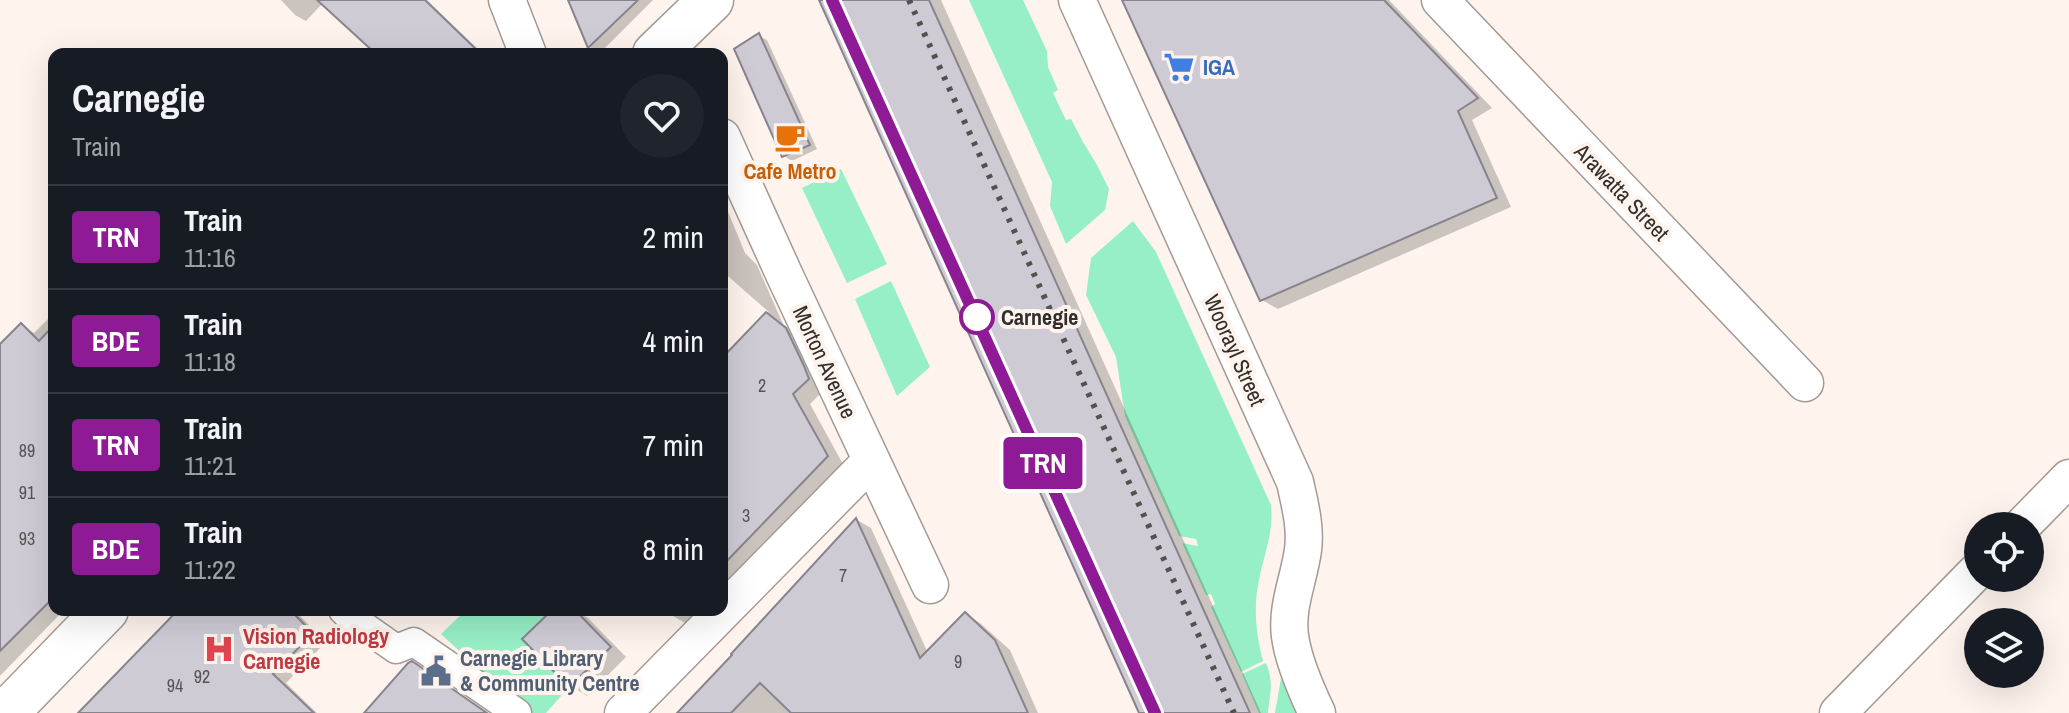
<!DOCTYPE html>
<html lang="en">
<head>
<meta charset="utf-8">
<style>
	:root { --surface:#171b24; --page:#20242c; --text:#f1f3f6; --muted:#9ea1a6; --line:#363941 }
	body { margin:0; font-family:"Archivo Narrow",sans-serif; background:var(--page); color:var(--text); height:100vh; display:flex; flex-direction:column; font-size:30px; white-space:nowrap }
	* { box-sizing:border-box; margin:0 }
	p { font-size:26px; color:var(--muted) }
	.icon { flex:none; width:44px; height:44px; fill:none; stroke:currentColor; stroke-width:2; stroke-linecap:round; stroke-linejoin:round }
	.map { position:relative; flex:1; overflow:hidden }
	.sheet { position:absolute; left:48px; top:48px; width:680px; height:568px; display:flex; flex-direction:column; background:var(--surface); border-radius:16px; box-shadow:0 8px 32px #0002 }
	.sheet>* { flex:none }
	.badge { padding:0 16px; border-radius:6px; font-size:28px; line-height:52px }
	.controls { position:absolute; left:1964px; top:512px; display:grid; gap:16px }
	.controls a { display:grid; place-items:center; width:80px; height:80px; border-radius:50%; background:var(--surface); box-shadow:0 8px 32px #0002; font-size:40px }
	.map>.badge { position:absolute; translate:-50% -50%; box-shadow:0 0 0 4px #fff }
	.round { display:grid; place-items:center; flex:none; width:84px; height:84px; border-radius:42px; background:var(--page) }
	.headline { display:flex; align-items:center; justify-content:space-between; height:136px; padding:0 24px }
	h1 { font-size:38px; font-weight:700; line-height:60px }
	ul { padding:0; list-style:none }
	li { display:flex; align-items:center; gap:24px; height:104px; padding:0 24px; border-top:2px solid var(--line) }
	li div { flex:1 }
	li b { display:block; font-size:30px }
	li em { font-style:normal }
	li .badge { min-width:88px; font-weight:700; text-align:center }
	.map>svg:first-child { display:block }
	.green { fill:#96efc5 }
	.shadow { fill:#0003 }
	.building { fill:#cfcbd5; stroke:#88848d; stroke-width:2 }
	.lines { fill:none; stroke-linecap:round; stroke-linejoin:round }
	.pedestrian-casing { stroke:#a39a93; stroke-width:31 }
	.minor-casing { stroke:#a39a93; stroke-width:39 }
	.tertiary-casing { stroke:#a39a93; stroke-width:47 }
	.pedestrian { stroke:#fff; stroke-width:28 }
	.minor { stroke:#fff; stroke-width:36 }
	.tertiary { stroke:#fff; stroke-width:44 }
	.rail { stroke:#56514e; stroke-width:6; stroke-dasharray:4 8; stroke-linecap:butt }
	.line-casing { stroke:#fff; stroke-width:18 }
	.line { stroke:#8f1a95; stroke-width:12 }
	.stop-dot { fill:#fff; stroke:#8f1a95; stroke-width:4 }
	.labels { text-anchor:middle; stroke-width:8; stroke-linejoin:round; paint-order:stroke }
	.number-label { font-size:18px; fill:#585556 }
	.shop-label { font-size:22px; font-weight:bold; fill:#366cbe; stroke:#fef4ed; text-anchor:start }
	.food-label { font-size:22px; font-weight:bold; fill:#c56008; stroke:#fef4ed }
	.street-label { font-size:22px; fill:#312e2b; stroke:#fef4ed }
	.stop-label { font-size:22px; font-weight:bold; fill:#312e2b; stroke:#fef4ed; text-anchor:start }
	.health-label { font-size:22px; font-weight:bold; fill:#be3a42; stroke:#fef4ed; text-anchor:start }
	.service-label { font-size:22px; font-weight:bold; fill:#4e5e75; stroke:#fef4ed; text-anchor:start }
</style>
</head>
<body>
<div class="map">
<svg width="2069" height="713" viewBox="0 0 2069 713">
	<rect width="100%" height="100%" fill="#fef4ed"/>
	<!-- green -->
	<path class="green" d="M969 0H1023L1047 51 1048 67 1058 90 1053 93 1066 120 1071 119 1083 142 1097 165 1109 189 1105 210 1066 244 1050 206 1052 182Z
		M841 169 887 264 847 283 802 188Z
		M1133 221 1156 252 1271 505C1274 531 1264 555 1259 580 1253 608 1256 634 1263 661L1241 672 1211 607 1215 604 1211 594 1206 595 1182 543 1198 546 1196 539 1179 536 1125 416 1116 357 1086 295 1091 258Z
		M891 281 930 367 897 396 855 299Z
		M466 610H552L522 639 569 687 546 713H526L441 634Z
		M1266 663C1274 683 1270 692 1268 713H1259L1242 674Z
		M1281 678 1296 713H1275Z"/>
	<!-- shadow -->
	<path class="shadow" d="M281 0H427L483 54H370L374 50 323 3 306 21 295 15Z
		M570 0H653L600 53 590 47Z
		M821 0H941L1261 713H1141Z
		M1125 0H1389L1492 108 1472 120 1511 207 1278 309 1262 300Z
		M759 36 767 40 817 149 792 161 784 156Z
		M722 197 745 253 757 265 783 324 803 340 825 389 810 404 844 466 722 593V361L769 312 722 271Z
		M54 313V610H64L0 676V347L21 325 34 333Z
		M857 520 871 528 928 653 966 614 980 623 1010 650 1038 713H680Z
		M181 610H294L326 642 286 683 317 713H81Z
		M554 610H574L588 618 626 657 587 696 571 686 525 639Z
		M668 610H706L690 626 673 616Z"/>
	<!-- building -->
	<path class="building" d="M317 0H425L481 54H376Z
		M568 0H638L588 48Z
		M819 0H929L1250 713H1139Z
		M1122 0H1384L1478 98 1458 111 1497 198 1260 301Z
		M759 33 810 145 782 157 734 49Z
		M766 312 786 328 804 366 809 379 793 394 828 456 722 566V358Z
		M21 323 39 341 54 325V597L0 651V344Z
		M856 518 920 658 965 612 995 640 1028 713H791L760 683 731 713H677L732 655 731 654Z
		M178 610H290L313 633 273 674 314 713H78Z
		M552 610H575L611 647 569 687 522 639Z
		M412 661 487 713H364L408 663Z"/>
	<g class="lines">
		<!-- pedestrian casing -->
		<g class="pedestrian-casing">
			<path id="pedestrian" d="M343 610 349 616 396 649 414 642 517 713"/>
		</g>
		<!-- minor casing -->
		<g class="minor-casing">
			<path id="minor" d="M507 0 528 54
				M1077 0 1295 482C1300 505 1306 527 1303 550 1299 579 1286 607 1290 636 1293 659 1307 692 1317 713
				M1440 0 1805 383
				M722 137 784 274 930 585
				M2022 526 2069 478
				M623 713 871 461
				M1838 713 1978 570"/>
		</g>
		<!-- tertiary casing -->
		<g class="tertiary-casing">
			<path id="tertiary" d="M655 54 711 0
				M6 713 106 610"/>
		</g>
		<!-- pedestrian -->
		<use href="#pedestrian" class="pedestrian"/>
		<!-- minor -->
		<use href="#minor" class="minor"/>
		<!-- tertiary -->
		<use href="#tertiary" class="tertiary"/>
		<!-- rail -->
		<path class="rail" d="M832 0 1155 713
			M909 0 1234 713"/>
	</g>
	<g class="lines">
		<!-- line casing -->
		<g class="line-casing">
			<path id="line" d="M832 0 1155 713"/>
		</g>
		<!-- line -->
		<use href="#line" class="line"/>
	</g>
	<!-- icons -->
	<defs>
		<g id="supermarket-bare" transform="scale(2.4)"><path d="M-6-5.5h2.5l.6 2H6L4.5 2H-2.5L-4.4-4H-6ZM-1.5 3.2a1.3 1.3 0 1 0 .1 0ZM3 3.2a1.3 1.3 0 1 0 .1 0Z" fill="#3f7fe0" stroke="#fef4ed" stroke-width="2.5" paint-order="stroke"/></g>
		<g id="cafe-bare" transform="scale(2.4)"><path d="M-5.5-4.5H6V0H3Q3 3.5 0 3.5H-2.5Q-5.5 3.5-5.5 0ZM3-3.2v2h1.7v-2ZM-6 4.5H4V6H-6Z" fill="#e8710a" stroke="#fef4ed" stroke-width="2.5" paint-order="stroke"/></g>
		<g id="hospital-bare" transform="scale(2.4)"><path d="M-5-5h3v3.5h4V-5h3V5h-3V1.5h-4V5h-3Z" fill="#e0444e" stroke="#fef4ed" stroke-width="2.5" paint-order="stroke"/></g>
		<g id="civic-bare" transform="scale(2.4)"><path d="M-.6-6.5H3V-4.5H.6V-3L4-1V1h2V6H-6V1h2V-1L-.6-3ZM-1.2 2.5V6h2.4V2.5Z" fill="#5c6f8a" stroke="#fef4ed" stroke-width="2.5" paint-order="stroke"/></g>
	</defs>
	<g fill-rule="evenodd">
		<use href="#supermarket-bare" x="1179" y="67"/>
		<use href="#cafe-bare" x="790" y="137"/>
		<use href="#hospital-bare" x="219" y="649"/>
		<use href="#civic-bare" x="436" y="671"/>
	</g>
	<!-- markers -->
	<circle class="stop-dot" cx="977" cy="317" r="16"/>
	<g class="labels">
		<!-- number labels -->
		<g class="number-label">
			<text x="762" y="392">2</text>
			<text x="27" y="457">89</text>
			<text x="27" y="499">91</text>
			<text x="746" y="522">3</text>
			<text x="27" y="545">93</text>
			<text x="843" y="582">7</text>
			<text x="958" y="668">9</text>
			<text x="202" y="683">92</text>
			<text x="175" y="692">94</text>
		</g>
		<!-- shop labels -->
		<g class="shop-label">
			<text x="1203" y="75">IGA</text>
		</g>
		<!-- food labels -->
		<g class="food-label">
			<text x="790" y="179">Cafe Metro</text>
		</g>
		<!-- street labels -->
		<g class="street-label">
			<text transform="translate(1622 192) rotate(46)" y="8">Arawatta Street</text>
			<text transform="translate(1235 350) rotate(66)" y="8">Woorayl Street</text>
			<text transform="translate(825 362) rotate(65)" y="8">Morton Avenue</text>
		</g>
		<!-- stop labels -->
		<g class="stop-label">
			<text x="1001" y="325">Carnegie</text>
		</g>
		<!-- health labels -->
		<g class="health-label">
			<text x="243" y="644">Vision Radiology<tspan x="243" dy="25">Carnegie</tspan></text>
		</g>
		<!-- service labels -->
		<g class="service-label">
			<text x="460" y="666">Carnegie Library<tspan x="460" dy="25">&amp; Community Centre</tspan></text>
		</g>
	</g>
</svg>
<div class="controls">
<a><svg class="icon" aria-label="locate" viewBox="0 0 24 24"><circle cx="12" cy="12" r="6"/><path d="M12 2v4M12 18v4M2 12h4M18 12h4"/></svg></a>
<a><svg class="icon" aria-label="layers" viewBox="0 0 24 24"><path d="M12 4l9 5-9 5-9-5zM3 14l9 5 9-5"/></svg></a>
</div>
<b class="badge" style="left:1043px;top:463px;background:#8f1a95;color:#fff">TRN</b>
<section class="sheet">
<div class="headline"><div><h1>Carnegie</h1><p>Train</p></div><a class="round"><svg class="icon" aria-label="heart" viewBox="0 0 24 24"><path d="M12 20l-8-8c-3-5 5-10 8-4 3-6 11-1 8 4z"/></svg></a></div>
<ul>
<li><span class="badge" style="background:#8f1a95;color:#fff">TRN</span><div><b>Train</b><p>11:16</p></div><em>2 min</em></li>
<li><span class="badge" style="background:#8f1a95;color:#fff">BDE</span><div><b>Train</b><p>11:18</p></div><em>4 min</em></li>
<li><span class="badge" style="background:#8f1a95;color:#fff">TRN</span><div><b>Train</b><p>11:21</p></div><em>7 min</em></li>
<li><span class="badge" style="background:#8f1a95;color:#fff">BDE</span><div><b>Train</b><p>11:22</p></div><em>8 min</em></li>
</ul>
</section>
</div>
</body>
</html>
